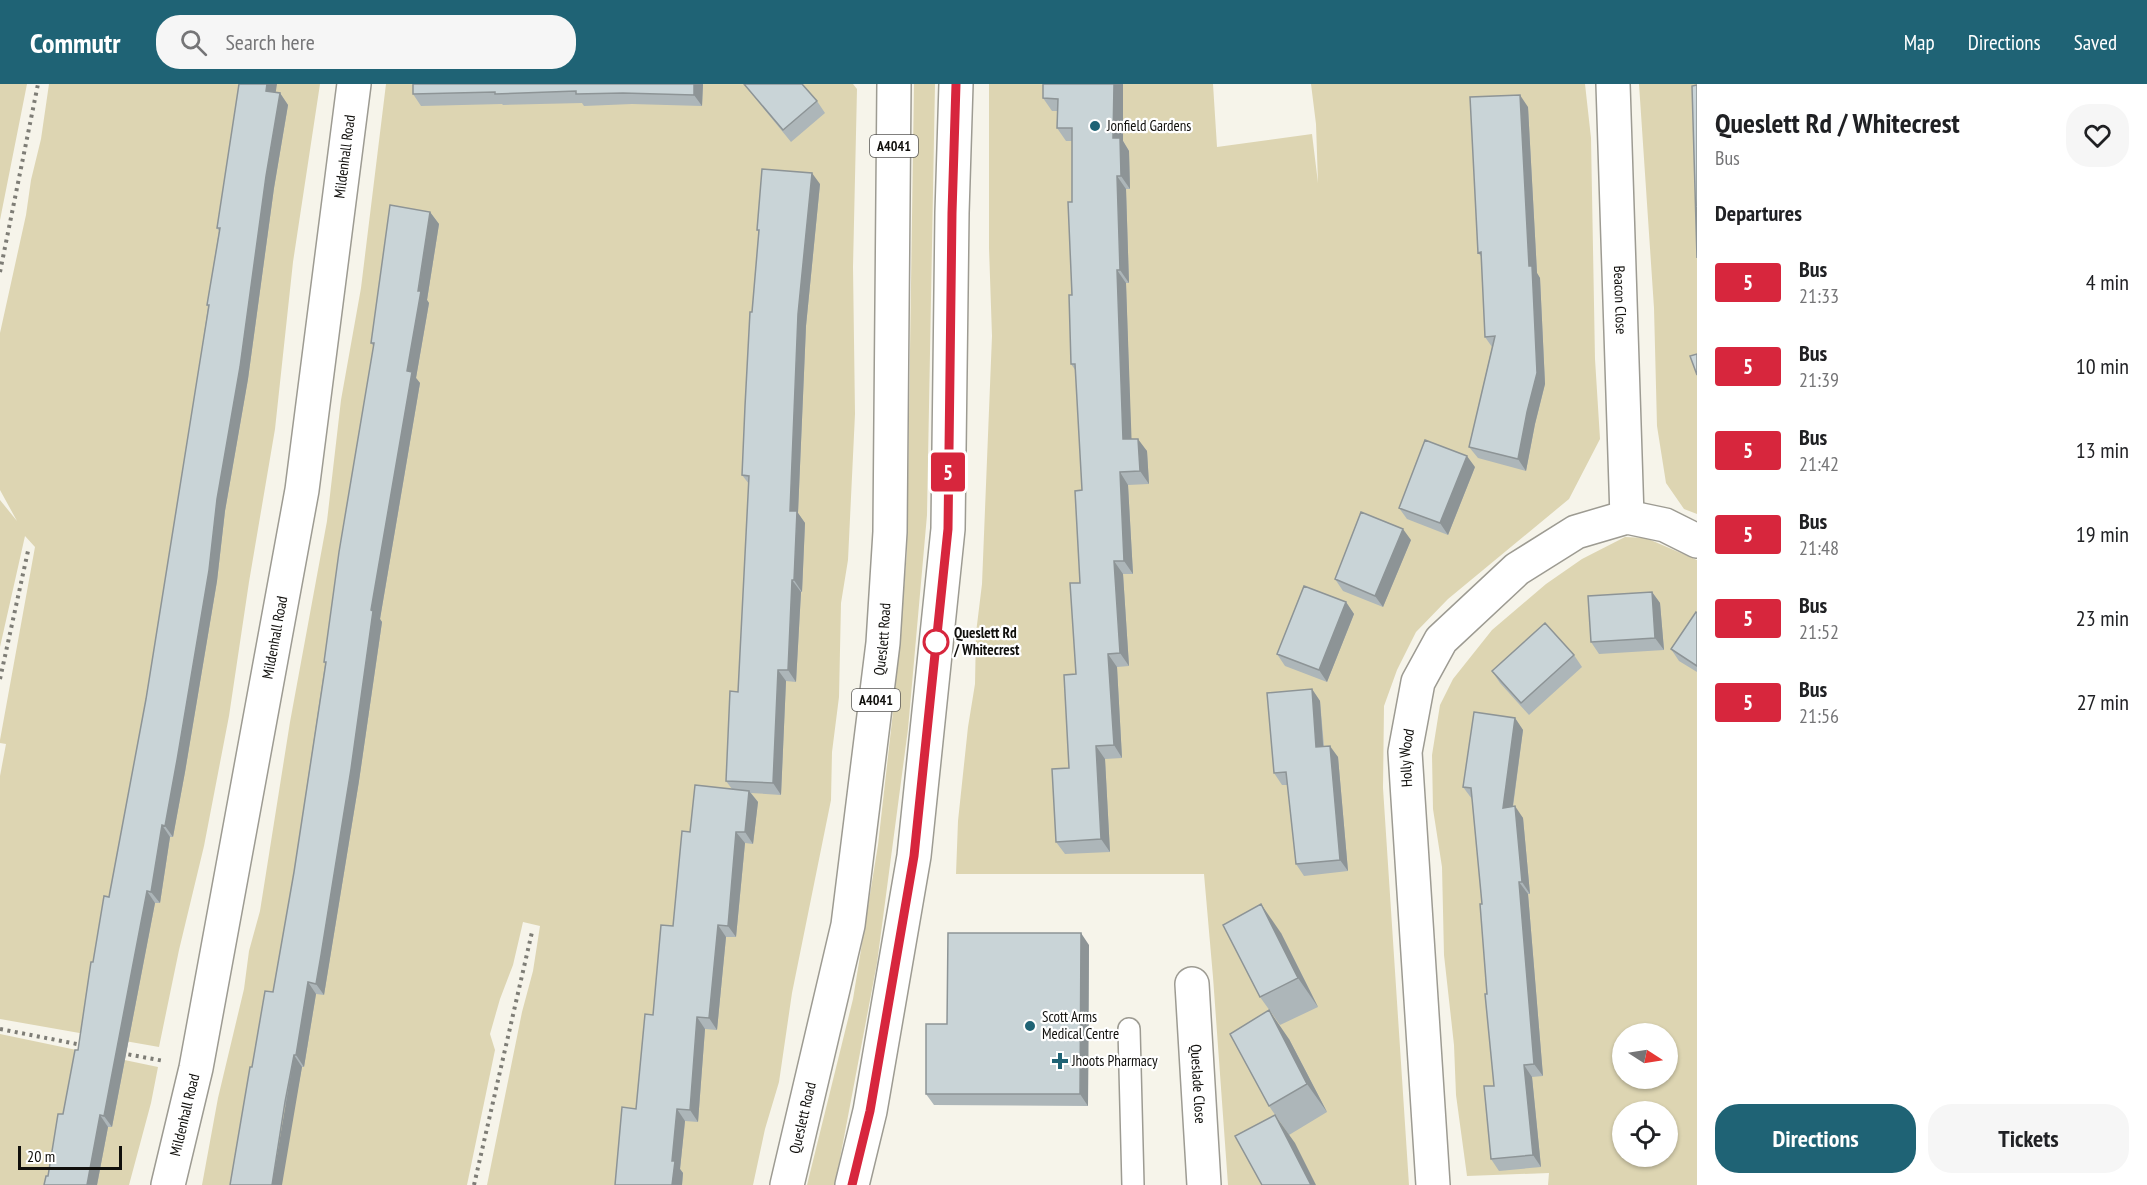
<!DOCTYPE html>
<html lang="en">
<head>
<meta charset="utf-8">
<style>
	:root { --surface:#fff; --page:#f6f6f6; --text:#202124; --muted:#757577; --accent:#1f6375 }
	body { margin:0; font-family:"PT Sans Narrow",sans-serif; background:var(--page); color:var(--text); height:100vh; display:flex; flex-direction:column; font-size:22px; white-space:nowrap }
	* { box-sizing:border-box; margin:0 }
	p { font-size:20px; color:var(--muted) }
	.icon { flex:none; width:33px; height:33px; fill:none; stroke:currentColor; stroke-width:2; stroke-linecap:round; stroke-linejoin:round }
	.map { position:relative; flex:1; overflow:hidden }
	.side { display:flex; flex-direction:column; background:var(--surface); width:450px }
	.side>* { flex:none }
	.badge { padding:0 12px; border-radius:4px; font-size:21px; line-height:39px }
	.needle { width:39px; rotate:102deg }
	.controls { position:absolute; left:1612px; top:939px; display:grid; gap:12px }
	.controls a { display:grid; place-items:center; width:66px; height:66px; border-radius:50%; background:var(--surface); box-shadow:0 2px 4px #0004; font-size:30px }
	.scale { position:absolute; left:18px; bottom:15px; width:104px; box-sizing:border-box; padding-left:6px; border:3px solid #100f0c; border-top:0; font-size:16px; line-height:21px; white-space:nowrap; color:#100f0c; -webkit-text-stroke:4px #fff; paint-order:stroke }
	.map>.badge { position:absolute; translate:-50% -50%; box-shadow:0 0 0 3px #fff }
	h2 { padding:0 18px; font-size:22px; line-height:54px }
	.round { display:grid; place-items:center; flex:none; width:63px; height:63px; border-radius:24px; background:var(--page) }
	.summary { display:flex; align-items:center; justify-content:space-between; height:102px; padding:0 18px }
	h1 { font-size:28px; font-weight:600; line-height:45px }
	.primary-button { display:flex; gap:12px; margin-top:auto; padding:12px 18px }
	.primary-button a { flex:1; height:69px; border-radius:24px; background:var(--accent); color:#fff; font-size:24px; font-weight:600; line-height:69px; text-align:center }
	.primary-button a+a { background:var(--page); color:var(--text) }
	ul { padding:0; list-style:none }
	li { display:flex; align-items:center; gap:18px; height:84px; padding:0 18px }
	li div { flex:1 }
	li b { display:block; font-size:22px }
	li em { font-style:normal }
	li .badge { min-width:66px; font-weight:700; text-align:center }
	header { display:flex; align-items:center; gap:36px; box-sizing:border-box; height:84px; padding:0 30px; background:var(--accent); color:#fff }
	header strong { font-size:28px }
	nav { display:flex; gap:33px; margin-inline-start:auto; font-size:21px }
	.search { width:420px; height:54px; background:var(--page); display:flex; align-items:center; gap:15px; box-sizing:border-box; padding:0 21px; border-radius:24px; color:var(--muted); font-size:22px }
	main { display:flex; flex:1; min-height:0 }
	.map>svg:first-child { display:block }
	.green { fill:#ddd5b2; fill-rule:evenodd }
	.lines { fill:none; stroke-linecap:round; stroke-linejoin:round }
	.service-casing { stroke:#9d9b92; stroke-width:24 }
	.minor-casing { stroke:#9d9b92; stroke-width:36 }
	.trunk-casing { stroke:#9d9b92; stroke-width:36 }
	.path { stroke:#7e7d76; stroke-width:4; stroke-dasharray:3 4.5; stroke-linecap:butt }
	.service { stroke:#fff; stroke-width:21 }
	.minor { stroke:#fff; stroke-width:33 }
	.trunk { stroke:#fff; stroke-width:33 }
	.wall { fill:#adb6b9 }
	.shaded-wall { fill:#8d9496 }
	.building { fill:#c9d4d7; stroke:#8d9496; stroke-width:1.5 }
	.line-casing { stroke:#fff; stroke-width:14 }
	.line { stroke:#d7263d; stroke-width:9 }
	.poi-dot { fill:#1f6375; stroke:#fff; stroke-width:2 }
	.stop-dot { fill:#fff; stroke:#d7263d; stroke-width:3 }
	.labels { text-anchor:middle; stroke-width:4.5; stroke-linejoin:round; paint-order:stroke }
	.shield { fill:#fff; stroke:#585755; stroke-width:1.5 }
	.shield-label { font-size:14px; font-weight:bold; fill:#100f0c }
	.poi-label { font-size:15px; fill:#100f0c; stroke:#fff; text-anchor:start }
	.street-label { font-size:15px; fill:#100f0c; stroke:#fff }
	.stop-label { font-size:15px; font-weight:bold; fill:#100f0c; stroke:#fff; text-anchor:start }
</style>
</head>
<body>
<header>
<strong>Commutr</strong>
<div class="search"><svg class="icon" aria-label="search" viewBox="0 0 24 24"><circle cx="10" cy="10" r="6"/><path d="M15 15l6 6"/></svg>Search here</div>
<nav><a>Map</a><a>Directions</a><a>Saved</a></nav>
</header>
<main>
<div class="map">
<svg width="1697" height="1101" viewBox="0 0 1697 1101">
	<rect width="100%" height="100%" fill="#f6f4ea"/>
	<!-- green -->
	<path class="green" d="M0 0H27L0 136Z
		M49 0H320L293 178 275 345 249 498 229 632 204 762 179 866 159 963 0 935V692L6 660 0 659V656L35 463 25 452 0 563V416L17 437 0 406V249L26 131 31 96 41 55Z
		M386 0H853L857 5 853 183 855 330 848 476 841 519 839 613 832 668 831 716 792 909 779 998 765 1045 753 1101H487L522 928 533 887 540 842 523 838 513 881 500 915 490 950 495 966 467 1101H202L218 1014 244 905 249 867 260 827 290 638 327 437 341 316 361 204Z
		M914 0H935L927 431 908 645 877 879 835 1101H807L853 915 878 761 893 628 907 468Z
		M989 0H1213L1217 63 1312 50 1318 99 1316 40 1311 0H1585L1591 54 1595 275 1600 355 1569 415 1448 515 1416 548 1397 586 1384 622 1383 704 1409 1101H1228L1213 893 1204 790H956L958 737 968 643 975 600 976 549 982 500 992 252 989 164Z
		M1639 0H1697V430L1684 425 1666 399 1657 342 1654 224Z
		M1625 453 1646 454 1697 476V1101H1548L1549 1089 1467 1092 1456 1011 1454 961 1444 871 1442 783 1433 725 1432 671 1440 621 1453 595 1492 546 1546 500 1582 475ZM1623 950H1668V994H1623ZM1623 1028H1668V1072H1623Z
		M0 950 158 983 151 1019 129 1101H0Z"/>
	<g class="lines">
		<!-- service casing -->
		<g class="service-casing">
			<path id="service" d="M1129 945 1133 1101"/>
		</g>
		<!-- minor casing -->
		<g class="minor-casing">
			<g id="minor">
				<path id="s1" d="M1613 0 1627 433"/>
				<path id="s2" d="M1192 900 1204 1101"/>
				<path id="s3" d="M168 1101 196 984 302 406 354 0"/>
				<path id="s4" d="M1433 1101 1405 668 1418 598 1441 556 1517 485 1576 448 1627 433 1665 441 1697 457"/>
			</g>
		</g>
		<!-- trunk casing -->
		<g class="trunk-casing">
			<g id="trunk">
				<path id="s5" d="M787 1101 848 841 883 559 890 448 894 0"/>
				<path d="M852 1101 870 1027 914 772 948 445 952 129 956 0"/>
			</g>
		</g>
		<!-- path -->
		<path class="path" d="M0 188 38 0
			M0 595 28 467
			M0 945 82 961
			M121 969 164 977
			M474 1101 532 848"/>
		<!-- service -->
		<use href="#service" class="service"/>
		<!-- minor -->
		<use href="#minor" class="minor"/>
		<!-- trunk -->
		<use href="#trunk" class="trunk"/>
	</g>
	<!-- wall -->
	<path class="wall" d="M413 0H703L702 22 632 20 584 22 582 19 503 21 502 20 421 22 413 10Z
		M744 0 817 17 825 29 791 58 751 9Z
		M1043 0H1123V57L1129 67 1130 105H1126L1129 199H1126L1131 355 1147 367 1149 400 1128 401 1133 490H1123L1129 582 1117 583 1122 674 1105 675 1110 768 1065 770 1056 758 1069 684 1076 590 1080 499 1082 406 1076 287 1071 280 1072 57H1066L1057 44 1058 27H1052L1043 14Z
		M276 9H280L288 21 274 104 248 295 225 427 217 497 185 688 173 753H170L160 819H155L112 1043H108L97 1101H44L48 1092 78 966 93 878 109 813 146 615 200 277 208 223 207 221 219 147 217 144Z
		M1528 23 1537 189 1540 194 1545 300 1535 340 1526 387 1478 374 1469 363 1492 263 1485 253 1482 173 1478 169Z
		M820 100 806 242 798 429 805 439 802 508H801L796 598 786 597 781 711 751 709 758 718 753 760 745 759 736 853H726L717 946 705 945 698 1038 685 1037 680 1085 683 1089 682 1101H615L636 1025 653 931 673 842 690 748 732 705 726 697 738 608 749 400 742 391 752 228 759 148 757 146Z
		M430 128 439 140 427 216 429 219 416 294 420 299 380 535 382 538 359 697 324 911 316 910 304 983H302L293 1030 252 983 273 908 294 788 325 580 324 578 374 263 371 259Z
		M1475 383 1448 451 1407 435 1399 424Z
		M1411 456 1383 523 1343 507 1335 495Z
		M1652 508 1660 519 1664 566 1599 570 1591 558Z
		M1346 518 1354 530 1327 598 1285 582 1277 570Z
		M1697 529V588L1679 577 1671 565Z
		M1574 571 1582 583 1529 631 1500 599 1492 587Z
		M1312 605 1320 617 1324 662 1338 673 1348 787 1304 792 1296 780 1288 701H1282L1274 689Z
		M1515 634 1523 646 1513 723 1523 734 1530 810H1528L1543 992 1532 993 1541 1083 1499 1087 1491 1075 1494 1002 1487 910 1482 820 1472 715 1463 703Z
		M1281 849 1318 923 1280 941 1260 913Z
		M1089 861 1088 1022 934 1021 926 1010 947 940Z
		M1289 955 1327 1028 1289 1051 1269 1022Z"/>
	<!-- shaded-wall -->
	<path class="shaded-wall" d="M267 0H277L274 19 266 7Z
		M694 0H703L702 22 694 11Z
		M1114 0H1123V57L1129 67 1130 105 1121 92 1113 54Z
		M280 9 288 21 274 104 248 295 225 427 217 497 185 688 173 753 165 742 217 415 266 92Z
		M1520 11 1528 23 1537 189 1540 194 1545 300 1535 340 1526 387 1518 375 1527 328 1529 182Z
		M812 89 820 100 806 242 798 429 805 439 802 508 794 496 790 427 798 230Z
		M1117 92 1126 105 1129 199 1120 186Z
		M430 128 439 140 427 216 429 219 416 294 420 299 380 535 382 538 359 697 324 911 316 900Z
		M1117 186 1126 199 1132 368 1123 355Z
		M1138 355 1147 367 1149 400 1140 387Z
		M1467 372 1475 383 1448 451 1440 439Z
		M1120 388 1128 401 1133 490 1124 477Z
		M1403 445 1411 456 1383 523 1375 512Z
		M1114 477 1123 490 1129 582 1120 569Z
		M792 496 801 508 796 598 788 586Z
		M1652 508 1660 519 1664 566 1655 554Z
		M1346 518 1354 530 1327 598 1319 586Z
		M1108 570 1117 583 1122 674 1114 661Z
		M778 586 786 597 781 711 773 699Z
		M1312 605 1320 617 1324 674 1316 663Z
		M1515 634 1523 646 1511 735 1503 724Z
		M1096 662 1105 675 1110 768 1101 755Z
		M1330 662 1338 673 1348 787 1340 776Z
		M749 707 758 718 753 760 745 748Z
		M1515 722 1523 734 1530 810 1522 798Z
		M162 741 170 753 160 819 151 808Z
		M736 748 745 759 736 853 728 842Z
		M1519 798 1528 810 1543 992 1534 980Z
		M147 807 155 819 112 1043 104 1032Z
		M1261 820 1281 849 1318 923 1298 894Z
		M718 841 726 853 717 946 709 934Z
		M1081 849 1089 861 1088 1022 1080 1010Z
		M308 898 316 910 304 983 296 971Z
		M1269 926 1289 955 1327 1028 1307 1000Z
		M697 933 705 945 698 1038 690 1026Z
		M294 971 302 983 282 1101H272Z
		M1524 981 1532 993 1541 1083 1533 1071Z
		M677 1025 685 1037 680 1085 683 1089 682 1101H672V1077Z
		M100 1031 108 1043 97 1101H87Z
		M1275 1031 1295 1059 1316 1101H1311Z"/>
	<!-- building -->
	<path class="building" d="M239 0H267L266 7 280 9 266 92 240 283 217 415 209 486 177 676 165 742 162 741 151 808 147 807 104 1032 100 1031 87 1101H44L46 1092H48L58 1030H63L75 966H78L91 878H93L104 812 109 813 146 615 200 277 209 221H207L220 144H217Z
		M413 0H694V11L623 9 576 10V7L495 10V8L413 10Z
		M744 0H802L817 17 783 46Z
		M1043 0H1114L1113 54H1120L1121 92H1117L1120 186H1117L1123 355H1138L1140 387 1120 388 1124 477H1114L1120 569 1108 570 1114 661 1096 662 1101 755 1056 758 1052 685 1069 684 1064 591 1076 590 1070 499H1080L1075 407 1082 406 1075 280H1071L1069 211H1072L1068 118H1072V44H1057L1058 15 1043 14Z
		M1697 1V174L1692 2Z
		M1520 11 1529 182H1532L1537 289 1527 328 1518 375 1469 363 1495 252 1485 253 1481 168 1478 169 1470 13Z
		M762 85 812 89 798 230 790 427H797L794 496H792L788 586H778L773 699 726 697 730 607 738 608 749 392 742 391 745 322 750 228H752L759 146H757Z
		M390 121 430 128 418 207H421L407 287 412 288 371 526 373 527 351 685 321 871 316 900 308 898 296 971H294L285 1018 272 1101H230L250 983H252L265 907 273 908 294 788 326 578H324L339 468 374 259H371Z
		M1697 270V291L1690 272Z
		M1425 356 1467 372 1440 439 1399 424Z
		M1361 428 1403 445 1375 512 1335 495Z
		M1304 502 1346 518 1319 586 1277 570Z
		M1652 508 1655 554 1591 558 1588 512Z
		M1696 528 1697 529V582L1671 565Z
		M1545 539 1574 571 1521 619 1492 587Z
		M1312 605 1316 663 1330 662 1340 776 1296 780 1286 688 1274 689 1267 609Z
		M1474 628 1515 634 1503 724 1515 722 1522 798H1519L1534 980 1524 981 1533 1071 1491 1075 1484 1002H1494L1485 910H1487L1480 820H1482L1471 704 1463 703Z
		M695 701 749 707 745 748H736L728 842 718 841 709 934 697 933 690 1026 677 1025 672 1077H675L672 1101H615L622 1023 636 1025 645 930 653 931 661 841 673 842 682 747 690 748Z
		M1261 820 1298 894 1260 913 1223 841Z
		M948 849H1081L1080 1010H926V940H947Z
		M1269 926 1307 1000 1269 1022 1230 950Z
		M1275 1031 1311 1101H1262L1235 1052Z"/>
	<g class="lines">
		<!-- line casing -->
		<g class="line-casing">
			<path id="line" d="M852 1101 870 1027 914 772 948 445 952 129 956 0"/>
		</g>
		<!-- line -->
		<use href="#line" class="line"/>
	</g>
	<!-- markers -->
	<g class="poi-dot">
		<circle cx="1095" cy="42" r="6"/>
		<circle cx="1030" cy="942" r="6"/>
		<path d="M1057 968h6v6h6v6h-6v6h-6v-6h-6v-6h6z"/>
	</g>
	<circle class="stop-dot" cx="936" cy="558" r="12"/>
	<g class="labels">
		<!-- shield labels -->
		<g class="shield">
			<rect x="870" y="51" width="48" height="22" rx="4.5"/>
			<rect x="852" y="605" width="48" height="22" rx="4.5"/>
		</g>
		<g class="shield-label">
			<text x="894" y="67">A4041</text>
			<text x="876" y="621">A4041</text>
		</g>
		<!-- poi labels -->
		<g class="poi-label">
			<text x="1107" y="47">Jonfield Gardens</text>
			<text x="1042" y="938">Scott Arms<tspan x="1042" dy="17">Medical Centre</tspan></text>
			<text x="1072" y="982">Jhoots Pharmacy</text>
		</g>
		<!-- street labels -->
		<g class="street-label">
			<text dy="5" stroke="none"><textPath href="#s3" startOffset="1044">Mildenhall Road</textPath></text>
			<text dy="5" stroke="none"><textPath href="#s1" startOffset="216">Beacon Close</textPath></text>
			<text dy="5" stroke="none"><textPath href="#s3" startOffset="558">Mildenhall Road</textPath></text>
			<text dy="5" stroke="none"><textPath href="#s5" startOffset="555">Queslett Road</textPath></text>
			<text dy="5" stroke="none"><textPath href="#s4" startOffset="428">Holly Wood</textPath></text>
			<text dy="5" stroke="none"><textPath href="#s2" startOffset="100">Queslade Close</textPath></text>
			<text dy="5" stroke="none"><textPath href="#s3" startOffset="72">Mildenhall Road</textPath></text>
			<text dy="5" stroke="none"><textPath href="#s5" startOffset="69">Queslett Road</textPath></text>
		</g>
		<!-- stop labels -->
		<g class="stop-label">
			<text x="954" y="554">Queslett Rd<tspan x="954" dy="17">/ Whitecrest</tspan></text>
		</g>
	</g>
</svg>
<div class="controls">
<a><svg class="needle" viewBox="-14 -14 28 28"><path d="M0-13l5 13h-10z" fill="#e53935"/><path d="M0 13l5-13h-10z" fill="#757577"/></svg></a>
<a><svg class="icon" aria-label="locate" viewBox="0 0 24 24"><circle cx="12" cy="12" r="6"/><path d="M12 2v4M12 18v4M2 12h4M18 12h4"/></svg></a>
</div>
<div class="scale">20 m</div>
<b class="badge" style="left:948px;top:388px;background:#d7263d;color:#fff">5</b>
</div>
<section class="side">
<div class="summary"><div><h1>Queslett Rd / Whitecrest</h1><p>Bus</p></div><a class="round"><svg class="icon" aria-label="heart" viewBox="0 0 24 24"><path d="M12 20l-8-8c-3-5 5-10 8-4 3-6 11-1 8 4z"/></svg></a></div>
<h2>Departures</h2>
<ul>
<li><span class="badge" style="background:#d7263d;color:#fff">5</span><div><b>Bus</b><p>21:33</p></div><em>4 min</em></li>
<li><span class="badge" style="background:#d7263d;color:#fff">5</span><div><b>Bus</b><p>21:39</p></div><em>10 min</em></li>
<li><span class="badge" style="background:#d7263d;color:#fff">5</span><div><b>Bus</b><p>21:42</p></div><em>13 min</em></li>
<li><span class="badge" style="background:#d7263d;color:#fff">5</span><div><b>Bus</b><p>21:48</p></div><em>19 min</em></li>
<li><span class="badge" style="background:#d7263d;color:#fff">5</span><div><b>Bus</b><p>21:52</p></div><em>23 min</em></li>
<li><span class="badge" style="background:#d7263d;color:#fff">5</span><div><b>Bus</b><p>21:56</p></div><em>27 min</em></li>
</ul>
<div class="primary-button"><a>Directions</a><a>Tickets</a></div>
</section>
</main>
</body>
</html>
